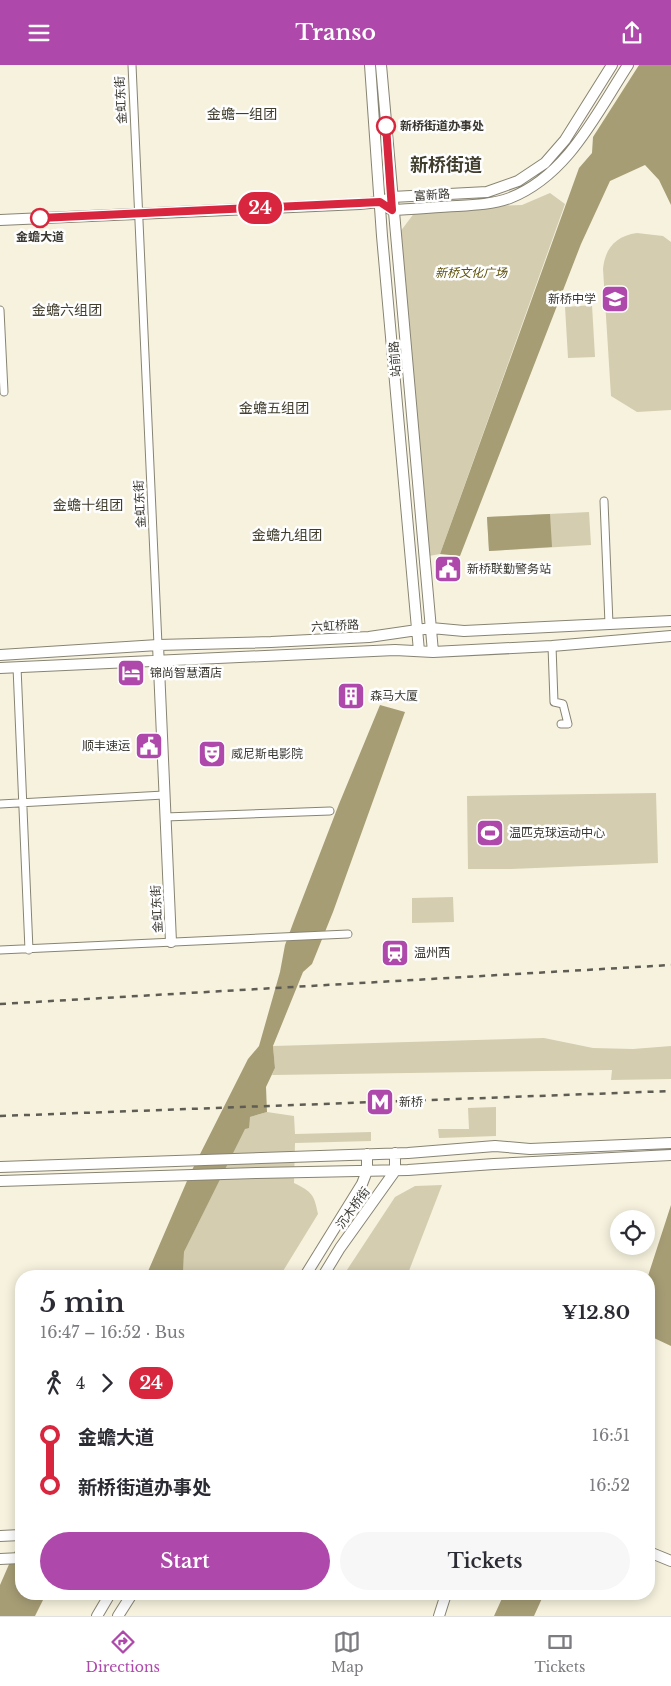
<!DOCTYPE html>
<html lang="en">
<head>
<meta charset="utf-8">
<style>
	:root { --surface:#fff; --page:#f7f7f7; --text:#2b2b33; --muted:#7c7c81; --line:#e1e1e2; --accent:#ae48ab }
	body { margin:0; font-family:"Libre Baskerville","Noto Sans SC",serif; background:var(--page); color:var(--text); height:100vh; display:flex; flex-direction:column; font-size:19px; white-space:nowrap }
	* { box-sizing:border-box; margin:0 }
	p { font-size:16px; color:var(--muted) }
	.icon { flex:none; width:28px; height:28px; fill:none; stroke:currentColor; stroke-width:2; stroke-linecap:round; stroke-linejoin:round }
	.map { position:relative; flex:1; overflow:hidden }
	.sheet { position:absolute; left:15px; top:1205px; width:640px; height:330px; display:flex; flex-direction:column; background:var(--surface); border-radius:20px; box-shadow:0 2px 12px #0003 }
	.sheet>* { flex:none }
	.badge { padding:0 10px; border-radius:16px; font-size:18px; line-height:32px }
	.tools { position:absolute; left:610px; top:1145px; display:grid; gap:10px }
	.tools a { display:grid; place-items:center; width:45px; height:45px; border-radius:50%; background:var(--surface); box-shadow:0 2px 12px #0003; font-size:25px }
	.map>.badge { position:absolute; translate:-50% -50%; box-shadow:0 0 0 2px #fff }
	.legs { display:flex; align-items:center; gap:8px; height:55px; padding:0 25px; font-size:16px }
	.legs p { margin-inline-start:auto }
	.summary { display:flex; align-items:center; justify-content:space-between; height:85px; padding:0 25px }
	h1 { font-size:28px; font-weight:600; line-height:38px }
	.primary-button { display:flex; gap:10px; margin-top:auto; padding:10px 25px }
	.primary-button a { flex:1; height:58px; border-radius:30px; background:var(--accent); color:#fff; font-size:20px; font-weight:600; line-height:58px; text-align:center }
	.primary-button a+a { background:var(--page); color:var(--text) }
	ul { padding:0 25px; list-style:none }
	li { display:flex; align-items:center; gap:18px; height:50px; font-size:19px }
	li i { display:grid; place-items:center; width:8px; height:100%; margin:0 6px; background:currentColor }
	li i::after { content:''; width:12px; height:12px; margin:-6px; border:4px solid; border-radius:50%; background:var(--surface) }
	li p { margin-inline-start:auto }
	li:first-child i { background:linear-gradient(#0000 50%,currentColor 0) }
	li:last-child i { background:linear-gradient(currentColor 50%,#0000 0) }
	header { display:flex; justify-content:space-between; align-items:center; height:65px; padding:0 25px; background:var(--accent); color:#fff; font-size:22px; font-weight:600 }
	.menu { display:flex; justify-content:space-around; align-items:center; height:70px; border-top:1px solid var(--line); background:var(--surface); font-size:14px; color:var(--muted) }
	.menu a { display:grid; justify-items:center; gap:2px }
	.menu .on { color:var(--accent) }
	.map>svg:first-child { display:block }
	.green { fill:#d4cdb0 }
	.water { fill:#a69d75 }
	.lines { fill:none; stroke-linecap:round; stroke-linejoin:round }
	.street-casing { stroke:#888473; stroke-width:9 }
	.secondary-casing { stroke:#888473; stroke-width:12 }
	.street { stroke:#fff; stroke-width:7 }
	.secondary { stroke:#fff; stroke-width:10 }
	.rail { stroke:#5e5c53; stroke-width:2.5; stroke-dasharray:6 6; stroke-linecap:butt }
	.line-1-casing { stroke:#fff; stroke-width:11 }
	.line-1 { stroke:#d7263d; stroke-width:8 }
	.stop-1-dot { fill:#fff; stroke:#d7263d; stroke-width:2.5 }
	.labels { text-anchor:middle; stroke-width:5; stroke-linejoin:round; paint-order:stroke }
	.street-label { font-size:12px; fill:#393730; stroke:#fefefe }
	.stop-label { font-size:12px; font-weight:bold; fill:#393730; stroke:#fefefe; text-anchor:start }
	.park-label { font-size:12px; font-style:italic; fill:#5e5109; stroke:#fefefe }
	.poi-label { font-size:12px; fill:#393730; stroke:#fefefe; text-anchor:start }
	.neighbourhood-label { font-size:14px; fill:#413e2e; stroke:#fefefe }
	.district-label { font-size:18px; font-weight:bold; fill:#413e2e; stroke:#fefefe }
</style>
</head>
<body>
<header><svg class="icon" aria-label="menu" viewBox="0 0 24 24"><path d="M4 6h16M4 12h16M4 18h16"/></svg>Transo<svg class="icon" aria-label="share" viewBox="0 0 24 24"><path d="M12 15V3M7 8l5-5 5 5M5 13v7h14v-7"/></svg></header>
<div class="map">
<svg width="671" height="1551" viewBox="0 0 671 1551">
	<rect width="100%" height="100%" fill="#f6f2de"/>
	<!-- green -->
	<path class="green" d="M550 128 565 139 440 489 429 491 400 167 418 143 522 140Z
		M637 168 663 171 671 177V345L637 347 611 331 603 204C605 183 616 171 637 168Z
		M592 240 595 292 568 293 565 242Z
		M589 447 591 480 489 486 487 452Z
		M656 728 658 798 511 804H468L467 731Z
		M453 832 454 857 412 858V833Z
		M544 973 593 983 633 984 671 981V1014L611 1015 612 1005 272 1010 275 1003 273 981Z
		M496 1042V1071L439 1073 438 1064H469L468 1043Z
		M267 1047 294 1051 295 1069 371 1067V1076L295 1078 294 1118C312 1127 314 1129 318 1149L280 1211H183L184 1187 250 1052Z
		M442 1120 407 1211H343L395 1132 415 1121Z"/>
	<!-- water -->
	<path class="water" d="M639 0H671V140L659 115 645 100 610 116 581 179 460 491 440 489 579 103 592 88 593 72Z
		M550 449 552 482 489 486 487 452Z
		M380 640 405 647 333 847 312 899 303 907 273 981 275 1003 266 1022 267 1047 250 1052 249 1063 245 1064 184 1187 183 1211H146L190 1109 248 994 259 981 280 907 285 880 295 853 339 739Z
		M671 1140V1281L654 1273 649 1284 648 1211Z
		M21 1472V1529H46L35 1551H0V1520Z
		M504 1529H544L534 1551H494Z"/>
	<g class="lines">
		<!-- street casing -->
		<g class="street-casing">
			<path id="street" d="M132 0 158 580
				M0 245 4 327
				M604 436 609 559
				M552 581 554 637 563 639 568 659H561
				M17 602 29 885
				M0 739 164 730
				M165 752 330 746
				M0 885 348 869"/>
		</g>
		<!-- secondary casing -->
		<g class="secondary-casing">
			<path id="secondary" d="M370 0 382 171 419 586
				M381 0C397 196 417 391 433 587
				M387 142 392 145C414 144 436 142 457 141 475 140 494 139 510 133 568 110 596 49 628 0
				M0 155 360 139 380 137 392 132 487 127 518 116 545 98 565 75 612 0
				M158 580 171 877
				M0 590 158 580 271 577 369 572 431 563 464 566 671 556
				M0 603 395 585 433 587 552 581 671 571
				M0 1102 408 1088 495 1081 530 1084 671 1078
				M0 1116 257 1108 408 1105 494 1099 671 1090
				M305 1211 362 1119 367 1106V1089
				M323 1211 340 1183 395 1106V1088
				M0 1471 21 1470
				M649 1487 671 1496
				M0 1494 21 1493
				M97 1551 110 1529
				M118 1551 132 1529
				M439 1551 446 1529"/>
		</g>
		<!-- street -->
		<use href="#street" class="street"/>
		<!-- secondary -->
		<use href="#secondary" class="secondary"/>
		<!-- rail -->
		<path class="rail" d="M0 939 671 900
			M0 1051 671 1026"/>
	</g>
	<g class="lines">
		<!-- line-1 casing -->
		<g class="line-1-casing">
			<path id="line-1" d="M40 153 380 137 392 145 386 61"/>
		</g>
		<!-- line-1 -->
		<use href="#line-1" class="line-1"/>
	</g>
	<!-- icons -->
	<defs>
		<g id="school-square" transform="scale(1.4375)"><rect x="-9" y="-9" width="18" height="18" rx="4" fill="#ae48ab" stroke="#fefefe"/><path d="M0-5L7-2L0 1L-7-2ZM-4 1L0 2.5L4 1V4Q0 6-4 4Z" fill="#fff"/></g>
		<g id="civic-square" transform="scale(1.4375)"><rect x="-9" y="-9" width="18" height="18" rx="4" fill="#ae48ab" stroke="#fefefe"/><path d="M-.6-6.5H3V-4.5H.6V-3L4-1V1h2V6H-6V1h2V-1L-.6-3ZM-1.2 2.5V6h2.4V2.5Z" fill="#fff"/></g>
		<g id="hotel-square" transform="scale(1.4375)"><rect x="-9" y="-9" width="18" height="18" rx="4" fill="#ae48ab" stroke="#fefefe"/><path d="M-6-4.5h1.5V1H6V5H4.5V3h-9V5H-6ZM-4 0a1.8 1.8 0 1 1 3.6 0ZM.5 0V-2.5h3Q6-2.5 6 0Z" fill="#fff"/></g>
		<g id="building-square" transform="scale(1.4375)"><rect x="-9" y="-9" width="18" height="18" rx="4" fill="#ae48ab" stroke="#fefefe"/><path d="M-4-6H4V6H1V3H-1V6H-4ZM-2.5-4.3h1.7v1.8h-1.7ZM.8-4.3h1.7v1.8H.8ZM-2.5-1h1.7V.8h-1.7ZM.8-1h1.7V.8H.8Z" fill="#fff"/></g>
		<g id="theatre-square" transform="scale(1.4375)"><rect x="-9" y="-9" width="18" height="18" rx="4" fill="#ae48ab" stroke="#fefefe"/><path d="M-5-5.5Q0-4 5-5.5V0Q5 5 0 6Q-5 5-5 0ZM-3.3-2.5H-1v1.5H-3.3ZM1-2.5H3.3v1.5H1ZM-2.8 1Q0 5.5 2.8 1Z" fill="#fff"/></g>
		<g id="stadium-square" transform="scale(1.4375)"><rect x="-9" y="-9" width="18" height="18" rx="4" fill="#ae48ab" stroke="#fefefe"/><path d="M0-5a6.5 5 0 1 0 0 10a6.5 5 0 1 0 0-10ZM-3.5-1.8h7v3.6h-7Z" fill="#fff"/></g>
		<g id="station-square" transform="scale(1.4375)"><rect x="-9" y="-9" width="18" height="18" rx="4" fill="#ae48ab" stroke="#fefefe"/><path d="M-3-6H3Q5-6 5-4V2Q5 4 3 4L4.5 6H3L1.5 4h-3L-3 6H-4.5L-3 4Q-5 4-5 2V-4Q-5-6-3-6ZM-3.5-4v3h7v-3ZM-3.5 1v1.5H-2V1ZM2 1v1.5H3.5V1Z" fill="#fff"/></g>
		<g id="metro-square" transform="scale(1.4375)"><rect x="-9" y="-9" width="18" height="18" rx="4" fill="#ae48ab" stroke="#fefefe"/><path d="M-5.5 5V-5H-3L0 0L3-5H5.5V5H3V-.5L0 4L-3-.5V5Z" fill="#fff"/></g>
	</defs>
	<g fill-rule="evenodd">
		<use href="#school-square" x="615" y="234"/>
		<use href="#civic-square" x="448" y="504"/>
		<use href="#hotel-square" x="131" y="608"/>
		<use href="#building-square" x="351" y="631"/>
		<use href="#civic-square" x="149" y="681"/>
		<use href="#theatre-square" x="212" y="689"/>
		<use href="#stadium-square" x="490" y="768"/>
		<use href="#station-square" x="395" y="888"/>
		<use href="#metro-square" x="380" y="1037"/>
	</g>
	<!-- markers -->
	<g class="stop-1-dot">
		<circle cx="386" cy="61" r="9"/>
		<circle cx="40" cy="153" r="9"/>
	</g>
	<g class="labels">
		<!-- street labels -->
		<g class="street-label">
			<text transform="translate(121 35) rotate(-93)" y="4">金虹东街</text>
			<text transform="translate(432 130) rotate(-4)" y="4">富新路</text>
			<text transform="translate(395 294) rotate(-94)" y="4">站前路</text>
			<text transform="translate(140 439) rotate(-93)" y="4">金虹东街</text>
			<text transform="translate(335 561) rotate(-3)" y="4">六虹桥路</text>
			<text transform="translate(157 844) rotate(-93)" y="4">金虹东街</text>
			<text transform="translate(353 1143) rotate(-54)" y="4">沉木桥街</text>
		</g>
		<!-- stop labels -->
		<g class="stop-label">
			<text x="400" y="65">新桥街道办事处</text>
			<text x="40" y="176" text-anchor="middle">金蟾大道</text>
		</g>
		<!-- park labels -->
		<g class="park-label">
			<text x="471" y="212">新桥文化广场</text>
		</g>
		<!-- poi labels -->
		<g class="poi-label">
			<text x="596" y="238" text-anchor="end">新桥中学</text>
			<text x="467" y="508">新桥联勤警务站</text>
			<text x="150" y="612">锦尚智慧酒店</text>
			<text x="370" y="635">森马大厦</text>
			<text x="130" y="685" text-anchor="end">顺丰速运</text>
			<text x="231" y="693">威尼斯电影院</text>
			<text x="509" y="772">温匹克球运动中心</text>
			<text x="414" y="892">温州西</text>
			<text x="399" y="1041">新桥</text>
		</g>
		<!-- neighbourhood labels -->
		<g class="neighbourhood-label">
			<text x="242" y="54">金蟾一组团</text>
			<text x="67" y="250">金蟾六组团</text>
			<text x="274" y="348">金蟾五组团</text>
			<text x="88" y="445">金蟾十组团</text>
			<text x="287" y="475">金蟾九组团</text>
		</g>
		<!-- district labels -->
		<g class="district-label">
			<text x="446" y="106">新桥街道</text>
		</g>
	</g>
</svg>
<div class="tools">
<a><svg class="icon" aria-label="locate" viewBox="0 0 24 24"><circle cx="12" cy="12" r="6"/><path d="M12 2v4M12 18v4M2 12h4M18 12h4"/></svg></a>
</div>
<b class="badge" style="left:260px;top:143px;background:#d7263d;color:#fff">24</b>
<section class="sheet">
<div class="summary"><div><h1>5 min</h1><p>16:47 – 16:52 · Bus</p></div><b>¥12.80</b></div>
<div class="legs"><svg class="icon" aria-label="walk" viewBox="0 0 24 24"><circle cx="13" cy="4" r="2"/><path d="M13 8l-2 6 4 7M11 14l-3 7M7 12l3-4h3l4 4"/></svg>4<svg class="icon" aria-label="forward" viewBox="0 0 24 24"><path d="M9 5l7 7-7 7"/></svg><b class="badge" style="background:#d7263d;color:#fff">24</b></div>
<ul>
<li><i style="color:#d7263d"></i><b>金蟾大道</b><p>16:51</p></li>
<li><i style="color:#d7263d"></i><b>新桥街道办事处</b><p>16:52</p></li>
</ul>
<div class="primary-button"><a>Start</a><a>Tickets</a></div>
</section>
</div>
<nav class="menu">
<a class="on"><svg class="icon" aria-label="directions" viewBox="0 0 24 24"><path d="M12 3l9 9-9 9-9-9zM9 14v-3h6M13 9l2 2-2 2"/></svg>Directions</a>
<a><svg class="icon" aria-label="map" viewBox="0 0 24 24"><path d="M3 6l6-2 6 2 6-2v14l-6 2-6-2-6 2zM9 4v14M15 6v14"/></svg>Map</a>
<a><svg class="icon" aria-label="tickets" viewBox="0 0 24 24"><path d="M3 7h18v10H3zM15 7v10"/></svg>Tickets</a>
</nav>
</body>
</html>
